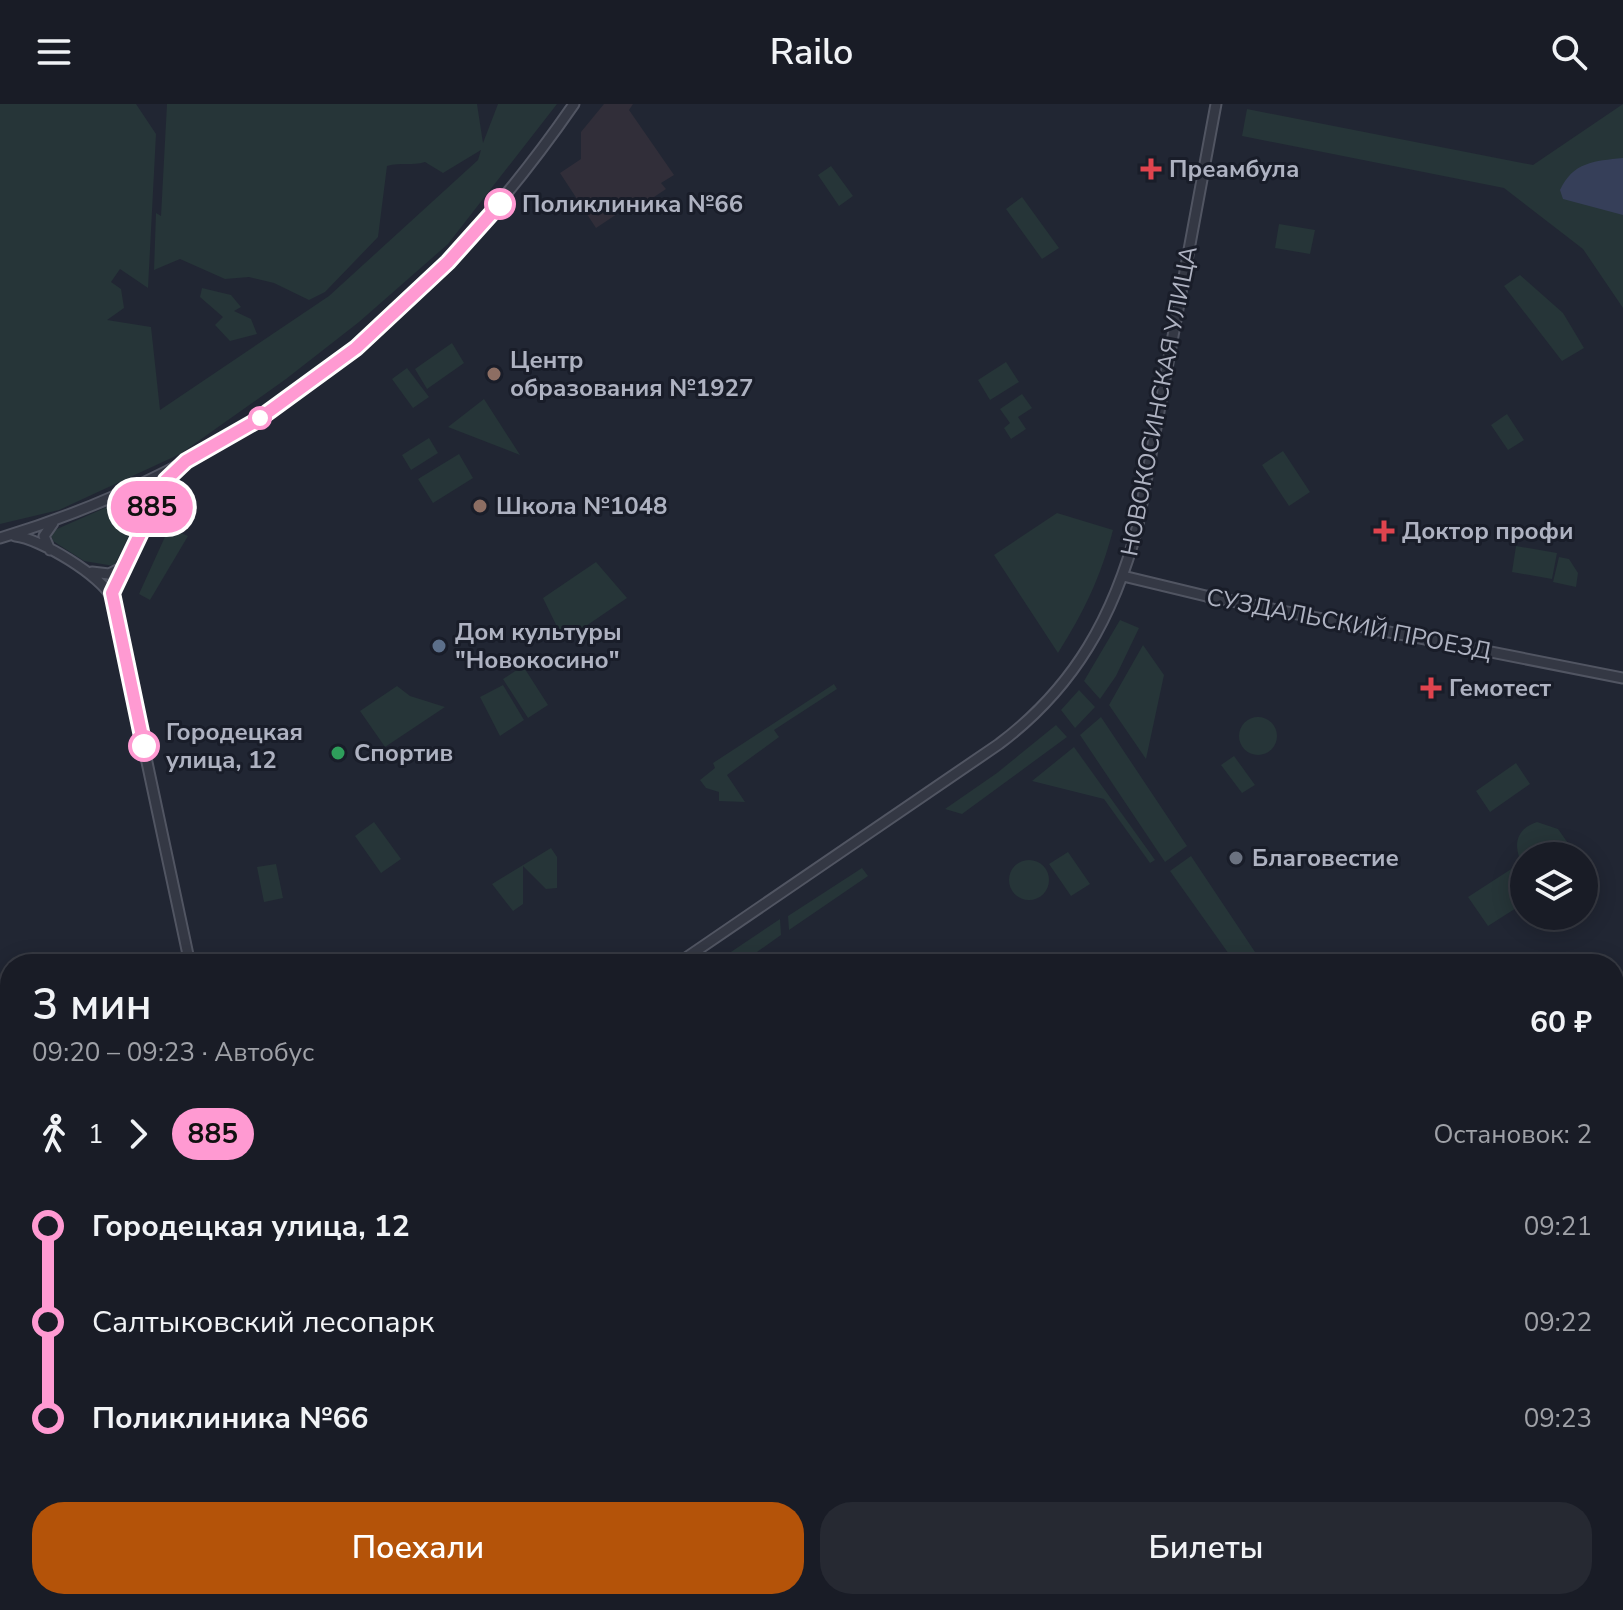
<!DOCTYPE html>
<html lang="ru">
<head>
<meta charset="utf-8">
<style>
	:root { --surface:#191c26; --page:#262932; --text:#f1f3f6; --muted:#9fa1a7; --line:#373a43; --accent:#b45309 }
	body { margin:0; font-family:"Nunito Sans",sans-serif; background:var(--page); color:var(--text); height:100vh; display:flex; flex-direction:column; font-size:30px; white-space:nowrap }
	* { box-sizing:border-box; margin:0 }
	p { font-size:26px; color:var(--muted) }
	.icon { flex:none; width:44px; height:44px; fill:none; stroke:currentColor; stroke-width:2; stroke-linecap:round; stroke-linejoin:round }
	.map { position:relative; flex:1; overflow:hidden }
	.drawer { position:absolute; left:0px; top:850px; width:1624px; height:656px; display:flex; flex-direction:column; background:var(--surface); border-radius:32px 32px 0 0; box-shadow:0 4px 20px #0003,0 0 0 2px var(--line) }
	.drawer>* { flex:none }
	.badge { padding:0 16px; border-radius:26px; font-size:28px; line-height:52px }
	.buttons { position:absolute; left:1510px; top:738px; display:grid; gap:16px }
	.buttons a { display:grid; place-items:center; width:88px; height:88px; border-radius:50%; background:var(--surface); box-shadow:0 4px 20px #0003,0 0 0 2px var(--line); font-size:40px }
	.map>.badge { position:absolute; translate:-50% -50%; box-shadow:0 0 0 4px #fff }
	.legs { display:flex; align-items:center; gap:12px; height:88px; padding:0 32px; font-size:26px }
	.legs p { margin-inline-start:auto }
	.head { display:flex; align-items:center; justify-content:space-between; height:136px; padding:0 32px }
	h1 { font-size:44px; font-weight:600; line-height:60px }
	.primary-button { display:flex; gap:16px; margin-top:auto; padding:16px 32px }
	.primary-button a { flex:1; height:92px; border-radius:32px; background:var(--accent); color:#fff; font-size:32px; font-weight:600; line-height:92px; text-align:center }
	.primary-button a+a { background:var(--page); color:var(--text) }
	ul { padding:0 32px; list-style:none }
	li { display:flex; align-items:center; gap:28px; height:96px; font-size:30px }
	li i { display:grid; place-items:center; width:12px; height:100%; margin:0 10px; background:currentColor }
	li i::after { content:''; width:20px; height:20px; margin:-10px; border:6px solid; border-radius:50%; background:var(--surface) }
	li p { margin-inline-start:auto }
	li:first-child i { background:linear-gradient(#0000 50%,currentColor 0) }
	li:last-child i { background:linear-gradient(currentColor 50%,#0000 0) }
	header { display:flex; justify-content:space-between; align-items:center; height:104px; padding:0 32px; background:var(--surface); font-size:36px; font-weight:600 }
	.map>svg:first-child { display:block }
	.medical { fill:#312e39 }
	.green { fill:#263538 }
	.water { fill:#363f59 }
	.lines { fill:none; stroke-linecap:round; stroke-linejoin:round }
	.minor-casing { stroke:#515562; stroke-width:13 }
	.major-casing { stroke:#3d414e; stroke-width:16 }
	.minor { stroke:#343844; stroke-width:9 }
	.major { stroke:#525664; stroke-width:12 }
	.line-1-casing { stroke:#fff; stroke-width:18 }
	.line-1 { stroke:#ff9ad2; stroke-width:12 }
	.health-dot { fill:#e0444e; stroke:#191d29; stroke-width:3 }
	.stop-1-dot { fill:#fff; stroke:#ff9ad2; stroke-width:4 }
	.education-dot { fill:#8d6e63; stroke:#191d29; stroke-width:3 }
	.service-dot { fill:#5c6f8a; stroke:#191d29; stroke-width:3 }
	.leisure-dot { fill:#2e9e5b; stroke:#191d29; stroke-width:3 }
	.worship-dot { fill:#6b7280; stroke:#191d29; stroke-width:3 }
	.labels { text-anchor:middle; stroke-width:6; stroke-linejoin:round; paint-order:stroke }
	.poi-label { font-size:24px; font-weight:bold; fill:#aeb2c1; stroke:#191d29; text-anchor:start }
	.stop-label { font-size:24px; font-weight:bold; fill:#aeb2c1; stroke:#191d29; text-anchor:start }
	.street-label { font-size:24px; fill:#aeb2c1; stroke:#191d29 }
</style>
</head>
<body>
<header><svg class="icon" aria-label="menu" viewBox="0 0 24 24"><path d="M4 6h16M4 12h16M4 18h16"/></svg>Railo<svg class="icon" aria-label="search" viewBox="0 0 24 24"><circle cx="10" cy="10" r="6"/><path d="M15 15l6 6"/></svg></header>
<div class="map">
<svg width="1623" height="1506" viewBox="0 0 1623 1506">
	<rect width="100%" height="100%" fill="#212633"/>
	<!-- medical -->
	<path class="medical" d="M604 0H633L629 6 674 71 661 79 666 85 633 107 629 102 596 124 560 69 581 55V28Z"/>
	<!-- green -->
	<path class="green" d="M0 0H136L156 30 148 184 120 165 111 178 121 185 124 204 107 216 151 223 160 306 329 192 478 56 481 46 443 69 425 58C412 62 401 58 387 62L378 133 325 188 309 196 274 179 249 173 225 175 180 155 154 166 156 109 161 112 167 0H477L483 39 498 0H557L448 140 359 218 286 275 180 350 59 406 0 420Z
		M1623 0V204L1583 145 1504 84 1242 32 1247 5 1533 61Z
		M831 62 853 92 839 102 818 71Z
		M1022 93 1059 144 1042 155 1006 105Z
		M1279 120 1315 126 1310 150 1275 144Z
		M1520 171 1563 209 1584 244 1562 257 1504 182Z
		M202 184 231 191 241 203 234 207 251 215 257 230 230 237 215 221 223 213 200 193Z
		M452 239 464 259 427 285 415 265Z
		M1006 258 1019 278 990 296 978 276Z
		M407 264 429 293 413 304 392 275Z
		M1022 290 1032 304 1018 313 1026 325 1011 335 1004 324 1010 319 1000 305Z
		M484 295 520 351 448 323Z
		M1507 310 1524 336 1508 346 1491 321Z
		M429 334 438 349 411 366 402 351Z
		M1283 347 1310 388 1289 402 1262 361Z
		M459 350 473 374 433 399 418 375Z
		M123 396 135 398 140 409 114 462 84 457 53 437 51 430 57 425Z
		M1057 409 1113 426C1101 472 1084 508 1058 549L994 451Z
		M169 424 188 432 150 496 139 490Z
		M1516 442 1557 449 1552 475 1512 468Z
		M1559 453 1569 455 1578 469 1576 483 1553 478Z
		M596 458 627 494 564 537 543 494Z
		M1120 516 1139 524 1116 572 1100 595 1084 577Z
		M1143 541 1164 571 1146 655 1109 601Z
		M523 562 548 601 528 614 503 575Z
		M834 580 837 585 774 626 779 633 727 671 745 698 719 697V688L706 684 700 676 715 664 713 659Z
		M503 581 524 616 500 632 480 593Z
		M397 582 410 592 445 603 385 643 360 607Z
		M1079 586 1095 603 1075 624 1061 606Z
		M1239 632a19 19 0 1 1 38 0a19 19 0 1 1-38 0Z
		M1101 613 1187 742 1165 758 1080 631Z
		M1056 621 1067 633 962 710 945 705 997 669Z
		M1074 643 1155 756 1150 759 1104 695 1032 677Z
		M1234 652 1255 681 1242 689 1221 661Z
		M1516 659 1530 680 1490 708 1476 687Z
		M374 718 401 755 381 769 355 732Z
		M1537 718 1558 725 1577 752H1524V762C1512 744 1515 725 1537 718Z
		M551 744 557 753V784L546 785 523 762V800L513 807 492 780Z
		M1068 748 1090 780 1071 792 1049 760Z
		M1191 752 1263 860H1236L1170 767Z
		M1009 776a20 20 0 1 1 40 0a20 20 0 1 1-40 0Z
		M276 760 283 794 264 798 257 763Z
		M1519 760 1524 768V799L1488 822 1468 793Z
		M1584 763C1589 770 1596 778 1597 786 1601 809 1579 818 1561 812H1584Z
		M862 764 868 772 789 826 788 812Z
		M780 815 781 831 740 860H713Z
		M121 1496H250L252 1506H52C71 1503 112 1502 121 1496Z"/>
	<!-- water -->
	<path class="water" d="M1623 54V111L1563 95 1560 86C1573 58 1594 57 1623 54Z"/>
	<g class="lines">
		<!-- minor casing -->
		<g class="minor-casing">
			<path id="minor" d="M124 388 143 395 147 410
				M15 432C39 434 102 472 112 494L190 860
				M0 434C243 361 431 207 574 0
				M50 446 44 432 53 419
				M92 468 109 470 123 463
				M1123 472 1206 492 1623 574
				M112 492 114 481 162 383 176 364
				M677 860 999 640C1075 583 1114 512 1138 421L1216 0
				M0 1106 10 1107
				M1614 1183 1623 1163
				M0 1404 10 1402
				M274 1496 276 1506
				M381 1496 383 1506"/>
		</g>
		<!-- major casing -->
		<g class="major-casing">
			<path id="major" d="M1614 1417 1623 1414
				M425 1506C575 1492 729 1496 879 1506
				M1240 1506 1443 1496 1623 1499"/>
		</g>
		<!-- minor -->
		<use href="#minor" class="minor"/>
		<!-- major -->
		<use href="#major" class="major"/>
	</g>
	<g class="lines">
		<!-- line-1 casing -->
		<g class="line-1-casing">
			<path id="line-1" d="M144 642 112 489 166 376 186 357 256 317 356 244 448 158 500 100"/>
		</g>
		<!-- line-1 -->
		<use href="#line-1" class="line-1"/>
	</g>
	<!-- markers -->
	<g class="health-dot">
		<path d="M1147 53h8v8h8v8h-8v8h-8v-8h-8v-8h8z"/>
		<path d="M1380 415h8v8h8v8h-8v8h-8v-8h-8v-8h8z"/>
		<path d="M1427 572h8v8h8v8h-8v8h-8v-8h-8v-8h8z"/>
	</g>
	<g class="stop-1-dot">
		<circle cx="500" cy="100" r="14"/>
		<circle cx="260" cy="314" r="10"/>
		<circle cx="144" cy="642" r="14"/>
	</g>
	<g class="education-dot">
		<circle cx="494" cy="270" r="8"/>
		<circle cx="480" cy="402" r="8"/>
	</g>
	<circle class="service-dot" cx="439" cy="542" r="8"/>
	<circle class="leisure-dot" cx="338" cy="649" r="8"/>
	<circle class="worship-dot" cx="1236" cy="754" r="8"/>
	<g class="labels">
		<!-- poi labels -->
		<g class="poi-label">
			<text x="1169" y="73">Преамбула</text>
			<text x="510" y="264">Центр<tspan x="510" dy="28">образования №1927</tspan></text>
			<text x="496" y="410">Школа №1048</text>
			<text x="1402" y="435">Доктор профи</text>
			<text x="455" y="536">Дом культуры<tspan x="455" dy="28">"Новокосино"</tspan></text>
			<text x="1449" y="592">Гемотест</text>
			<text x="354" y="657">Спортив</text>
			<text x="1252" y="762">Благовестие</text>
		</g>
		<!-- stop labels -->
		<g class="stop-label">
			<text x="522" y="108">Поликлиника №66</text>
			<text x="166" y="636">Городецкая<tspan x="166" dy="28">улица, 12</tspan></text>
		</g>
		<!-- street labels -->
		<g class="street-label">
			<text transform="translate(1159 297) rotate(-79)" y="8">НОВОКОСИНСКАЯ УЛИЦА</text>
			<text transform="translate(1349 520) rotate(11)" y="8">СУЗДАЛЬСКИЙ ПРОЕЗД</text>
		</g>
	</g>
</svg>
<div class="buttons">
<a><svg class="icon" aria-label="layers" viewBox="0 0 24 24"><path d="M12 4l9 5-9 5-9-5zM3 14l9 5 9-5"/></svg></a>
</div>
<b class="badge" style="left:152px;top:403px;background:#ff9ad2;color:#111">885</b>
<section class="drawer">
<div class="head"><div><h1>3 мин</h1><p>09:20 – 09:23 · Автобус</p></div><b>60 ₽</b></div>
<div class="legs"><svg class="icon" aria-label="walk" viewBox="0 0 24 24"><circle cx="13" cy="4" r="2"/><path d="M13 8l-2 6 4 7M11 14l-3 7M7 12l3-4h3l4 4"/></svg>1<svg class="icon" aria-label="forward" viewBox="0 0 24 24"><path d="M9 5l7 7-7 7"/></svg><b class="badge" style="background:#ff9ad2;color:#111">885</b><p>Остановок: 2</p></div>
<ul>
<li><i style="color:#ff9ad2"></i><b>Городецкая улица, 12</b><p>09:21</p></li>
<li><i style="color:#ff9ad2"></i><span>Салтыковский лесопарк</span><p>09:22</p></li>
<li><i style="color:#ff9ad2"></i><b>Поликлиника №66</b><p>09:23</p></li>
</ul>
<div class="primary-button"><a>Поехали</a><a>Билеты</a></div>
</section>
</div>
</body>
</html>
